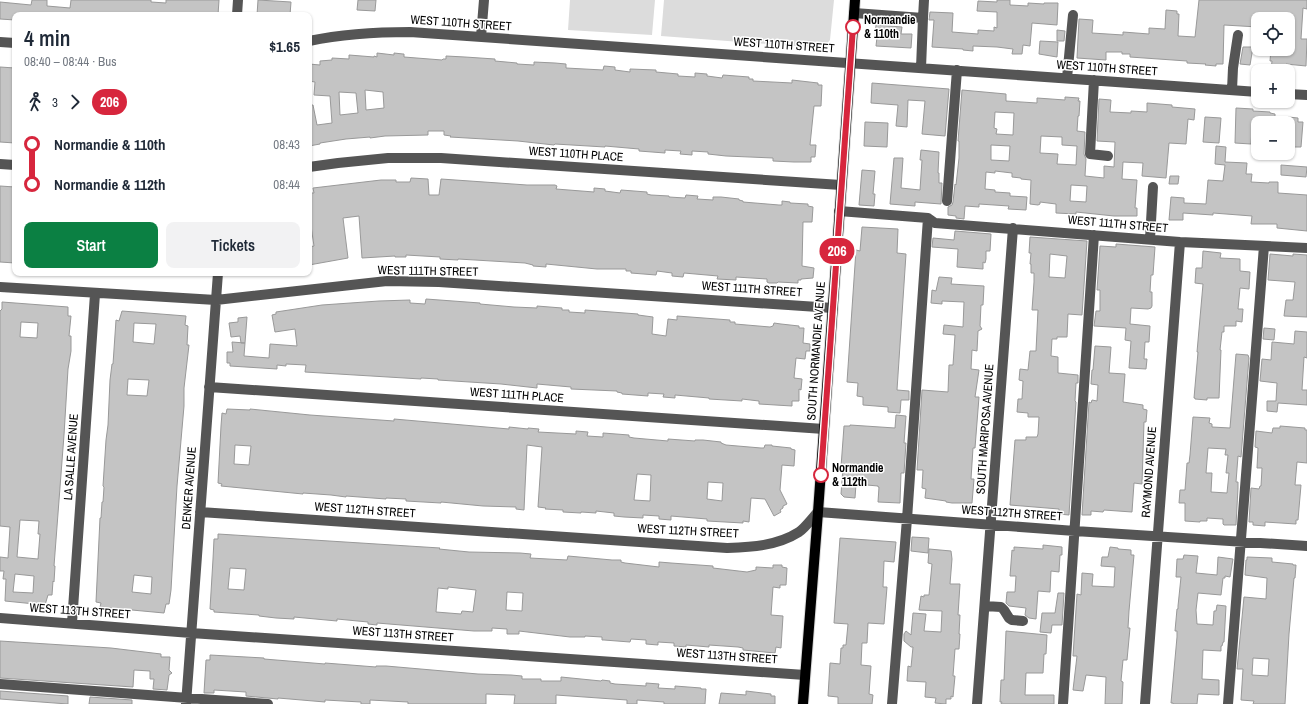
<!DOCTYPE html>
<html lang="en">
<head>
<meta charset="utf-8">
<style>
	:root { --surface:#fff; --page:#f2f2f3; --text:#1f2937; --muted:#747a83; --accent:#0b8043 }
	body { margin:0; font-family:"Archivo Narrow",sans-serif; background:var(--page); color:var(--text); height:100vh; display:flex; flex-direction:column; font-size:15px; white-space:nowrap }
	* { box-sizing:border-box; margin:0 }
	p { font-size:13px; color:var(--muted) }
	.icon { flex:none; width:22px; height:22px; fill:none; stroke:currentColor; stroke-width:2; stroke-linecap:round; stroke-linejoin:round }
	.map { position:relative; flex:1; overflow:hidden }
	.panel { position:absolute; left:12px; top:12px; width:300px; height:264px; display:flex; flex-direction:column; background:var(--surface); border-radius:8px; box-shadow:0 1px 3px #0004 }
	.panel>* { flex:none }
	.badge { padding:0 8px; border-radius:13px; font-size:14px; line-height:26px }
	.fabs { position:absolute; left:1251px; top:12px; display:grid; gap:8px }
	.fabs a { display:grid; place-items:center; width:44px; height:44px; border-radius:8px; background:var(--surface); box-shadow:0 1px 3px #0004; font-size:20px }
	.map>.badge { position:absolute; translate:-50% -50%; box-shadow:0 0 0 2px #fff }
	.legs { display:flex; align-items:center; gap:6px; height:44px; padding:0 12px; font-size:13px }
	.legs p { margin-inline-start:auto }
	.headline { display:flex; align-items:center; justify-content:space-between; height:68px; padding:0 12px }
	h1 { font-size:22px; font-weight:600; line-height:30px }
	.primary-button { display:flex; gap:8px; margin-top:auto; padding:8px 12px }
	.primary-button a { flex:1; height:46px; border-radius:8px; background:var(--accent); color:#fff; font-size:16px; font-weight:600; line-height:46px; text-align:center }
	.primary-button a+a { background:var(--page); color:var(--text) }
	ul { padding:0 12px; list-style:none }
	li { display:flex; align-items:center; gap:14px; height:40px; font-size:15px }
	li i { display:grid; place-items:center; width:6px; height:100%; margin:0 5px; background:currentColor }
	li i::after { content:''; width:10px; height:10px; margin:-5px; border:3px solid; border-radius:50%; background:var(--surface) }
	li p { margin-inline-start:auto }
	li:first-child i { background:linear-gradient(#0000 50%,currentColor 0) }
	li:last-child i { background:linear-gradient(currentColor 50%,#0000 0) }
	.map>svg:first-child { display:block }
	.green { fill:#dcdcdc }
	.building { fill:#c4c4c4; stroke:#999; fill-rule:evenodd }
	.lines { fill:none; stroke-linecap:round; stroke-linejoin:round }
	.major-casing { stroke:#dbdbdb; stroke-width:12 }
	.minor { stroke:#555; stroke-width:10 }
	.major { stroke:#000; stroke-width:10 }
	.line-1-casing { stroke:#fff; stroke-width:9 }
	.line-1 { stroke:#d7263d; stroke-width:6 }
	.stop-1-dot { fill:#fff; stroke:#d7263d; stroke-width:2 }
	.labels { text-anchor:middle; stroke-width:3; stroke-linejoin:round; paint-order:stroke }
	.stop-label { font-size:12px; font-weight:bold; fill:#000; stroke:#fff; text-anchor:start }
	.street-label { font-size:12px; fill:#000; stroke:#fff }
</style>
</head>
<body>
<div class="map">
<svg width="1307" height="704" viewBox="0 0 1307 704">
	<rect width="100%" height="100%" fill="#fff"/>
	<!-- green -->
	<path class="green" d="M570 0H655L652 35 568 30Z
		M664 0H834L830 40 823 48 661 36Z"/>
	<!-- building -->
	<path class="building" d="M32 0H47V6L70 8 71 0H151V2L166 3V0H219L218 15H15V20L0 19V2L31 5Z
		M258 0 291 2 290 15H257Z
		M358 0H376L375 11 357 10Z
		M997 0H1010V5L1028 6V3L1044 4V3H1058L1057 25 1032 23 1030 46 1023 45 1022 54H1012L1013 49 997 47 973 46V51L963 50V49L932 47 934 20H929L930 12 953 13 952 32 978 34V30L994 31V27L997 28V12L977 11 978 1 997 2Z
		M1199 0H1307V9L1303 8 1301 39H1307L1306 66 1286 64 1285 71H1271L1272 61H1270L1271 49H1288V19H1258V27L1224 25 1223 64H1216V66L1205 65 1206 64 1187 63V61L1130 57V54H1122V52H1106V60L1077 58 1079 19 1093 20 1092 33 1123 35V32L1149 34V28L1165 29 1166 10 1177 11V14H1179L1178 36 1195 37Z
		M876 25 902 27 901 34H912L911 48 876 46 877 37H875Z
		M1057 30 1065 31 1064 41H1057Z
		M1040 41 1058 42 1057 57 1039 54Z
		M1243 47H1253L1250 65 1240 64Z
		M377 53 394 55V53L403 54H404V57L442 60 443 59H446V56L465 57 495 59V61L517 63V64L534 65V62L555 63 566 64V68L603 70 604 66 615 67V70L630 72V69L656 70V72L678 74V76L695 77V73L707 74V76L722 78 723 75 749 77V79H753V81L792 83V80L818 83V85H822L821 106H814L810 145H816L815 157H811V162H794L773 161V158L726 156 708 154V152L692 151V155L680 154 681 151 665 150V153L639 151V149L605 146V147L555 144 554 145 518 141 450 137 451 136 444 135V131H428V135L385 136 370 138V137L346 139 320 143V144L309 146V105H313L317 125 332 123 330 96 314 95 315 82 309 81V64L320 65V61L332 60V58L349 59V55L374 57V56L377 57ZM365 90 383 92 384 108 366 110ZM339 92 356 93 358 113 340 115Z
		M0 67 15 68 14 105H15V143L0 142Z
		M872 83 949 89 945 136 922 134 925 101 908 100 907 127 896 126 898 105 871 103Z
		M962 90 1006 94V101L1037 103V98L1065 100V97L1079 98 1078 101H1080L1079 116H1078L1077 131 1085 132 1084 154 1086 159 1085 176 1104 178V166L1114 167 1115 142 1097 141 1099 99 1111 100 1110 112 1131 113V111L1147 112V103L1172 105V107L1195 109 1194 120 1188 119 1186 144 1169 143 1166 178 1142 176 1143 163 1123 162 1122 179 1137 180 1135 208H1137V216H1114L1076 212V214L1056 213V204L1040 202V204L1038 205 1030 204 1031 180 1021 179V178L1012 177V173L995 171V173L986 172 985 189 995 190V192L1010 193V196L1027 197 1026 210 1008 209 1009 206 979 204V207L965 206 964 219 956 218V216L948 215V207L952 205 953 202 955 184 956 185 959 158V141H958ZM995 112 1014 113 1013 135 996 134 997 129 994 128ZM1041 136 1062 137V145L1077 146 1076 165 1057 164 1058 154 1040 153ZM991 145 1010 146 1009 161 991 160ZM1071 185 1087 186 1086 202 1070 201Z
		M1236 108 1253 109V111L1270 112V113L1275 114V123H1258V131L1252 130 1251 144 1235 143Z
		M1205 117 1221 118 1219 143 1203 142Z
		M1288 117 1298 118V122H1303L1301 147H1293L1294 142 1288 140Z
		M865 122 888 123 887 147 864 146Z
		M1216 146 1226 147 1225 162 1247 163 1246 174H1252L1251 182 1269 183V182H1278V193L1307 195V231L1277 228V224H1251L1252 216 1213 213V215L1183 213V220H1169L1171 197 1184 198V203L1206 204 1208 180 1223 181 1225 165 1215 164Z
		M921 150 939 152 938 173H939V183H942L941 204 915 202V206L890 204 894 158H903L901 188 920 190 922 160H920Z
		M1281 165 1307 167 1306 177 1281 175Z
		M862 170 875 171 873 194H875L874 206 859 205Z
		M1170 176H1179L1178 184H1169Z
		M411 178 428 179 429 195H439L441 179 527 185H555L557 186 556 189 594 192V188L605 189V191L620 193 621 190 647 192V194L651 195 669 196V197L685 198 686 195 698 196 697 199 713 200V197H721L739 199V200L743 201V202L779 205H782V201L790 202V203L808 204V206L813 207 812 222H803L802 266 814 268 813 278 801 279V280H798V283L778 282 777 283H769L767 282V279L736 277V280L717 279 718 276 684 273 683 277 672 276V273L657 271 656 275 631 273V271H626V269H597L546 264V267L533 266V265L525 263 458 259V260L440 259V257L406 255V257H395V256L362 258 359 216 343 218 348 258 309 265V247L314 246 311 226H309V193H314L313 188 381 180H396V182H410Z
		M0 186 15 187V263L0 262Z
		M862 227 898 229 897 253 906 254 897 390 909 391V400H901L900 413 888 412V407L863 405V397L857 396 858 383 847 382 856 250 860 251Z
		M955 231 991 234 990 251H986V259L985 263 983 262V269L957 267 958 249 932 247 933 238 954 240Z
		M1030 237 1087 241 1082 315 1068 314 1067 337H1057V339H1052L1051 356 1058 357V373L1078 375V383H1076L1075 401 1076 402 1069 515 1059 514V509L1010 505 1015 440H1026V437H1037L1038 434 1039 417H1028V413L1017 412 1018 399H1022L1023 381 1019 380 1020 369 1028 370 1030 351H1036L1038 310H1032L1034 282V273H1031V264H1030L1031 253H1029ZM1050 254 1067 256 1065 278 1049 277Z
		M1116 244 1155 247 1153 275H1151L1150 292H1152V306L1151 308 1148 309 1131 308 1130 324 1150 326 1149 342H1145L1144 359H1147L1146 369 1129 368 1131 341 1125 340 1126 328 1094 326 1096 311H1100V290H1097L1100 246 1116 247Z
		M1203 251 1221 253 1220 258 1240 259V271L1250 272 1249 289 1240 288 1238 309H1243L1242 322 1236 321V326H1224V332H1222L1220 350H1221L1219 398H1207V400L1195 399V398H1194L1198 352H1197L1203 284 1195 283 1196 268H1202Z
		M1270 254 1293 256V254L1307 255V317L1284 316 1286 300H1293L1295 282 1268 280Z
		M939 277 952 278 951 284 984 286 983 305H981L980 326 982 329 978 331 977 351 972 350 971 369 979 370 975 397H979L975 448H973L971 479H974L972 503H952L946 502V501L925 498 926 489 922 488 923 470H917L922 390 948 392 949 365H953L955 335 943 334 944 325 963 327 964 302 942 301V304L931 303 932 290 936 291Z
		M426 299 480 303V304L514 307 537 308V306L562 308V310H569V312L585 313V310L638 314V315L653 317 652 334 666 336 668 319 677 320V316L730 320V322H735V324L770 327 773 326 774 323 781 324 799 326V328H804L803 343 810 344V351H806L805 359 796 358 794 378 802 379 801 390 799 389V401H792V406L759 404V401L742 399V401L709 399V398L675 395V398L663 397 664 394 648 393V396L622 394V393L617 392V391L571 389V387L537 384V388L501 384 438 380V379L421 378V379L305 372 306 365 286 364V366L277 365V369L230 366V363H227V352H233L232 342 245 343 244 356 269 358 270 344 297 346 295 329 275 332 272 315 276 314V312L322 305 379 301 410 300V303L425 304Z
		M2 302 68 307V316H71L69 336H71V351L68 369 64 435 54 566H55L54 582 53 581 52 595H48L45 605 5 601 6 579H3L4 571H0V557L8 558 10 527 0 526V311L2 309ZM21 322 38 323 37 338 20 337ZM20 520 39 521 38 534H40L38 559 17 557ZM15 574 34 576 33 593 13 592Z
		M122 311 186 316 185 325 188 326 187 345H189L184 388V406L177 486 171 590 169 604H166L164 613 100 607 101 603 96 602 100 518H101L102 502H103L104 487 103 486 106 440 108 425 110 380 112 364H113L116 320 119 321ZM134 323 156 324 154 344 133 342ZM128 379 149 380 147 396 127 395ZM134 575 152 577 151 594 132 592Z
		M247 317 245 343H241L240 336 231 337 229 323 238 322V318Z
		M1264 328 1275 329 1274 340 1263 339Z
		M1295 331 1307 332V358L1304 357 1302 390H1307V405L1278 403 1277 412 1267 411V401H1276L1277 383 1260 381 1262 359 1271 360 1272 342 1294 344Z
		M1095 346 1111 347 1109 373 1125 374 1123 402 1143 405V409L1147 410 1146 422H1144L1142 484 1134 483 1132 512 1104 510 1103 512 1091 511V515H1082L1089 402 1091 403 1092 400 1097 401 1098 385 1091 384 1092 370H1093Z
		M1236 354 1248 355 1249 358 1241 457 1238 456 1236 482H1238V488L1236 525H1224L1223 524V519L1207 518V521H1200V522L1185 521V503H1179L1180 490H1185L1187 463H1189L1190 455 1193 417 1210 418 1209 423 1212 424V427L1230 428ZM1208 448 1226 449 1225 455H1228L1226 473H1229L1227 493 1211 492 1212 473H1206Z
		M227 409 250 410V409L310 415 394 421V419L509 429V427L528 429V428L539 429 538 432 576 434V431L588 432 587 436 603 437V433L629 435V437L634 438 668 441V439L695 441V440H703L721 442V443L726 445 761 448H764L765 445H772V446L791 448V449L795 450 794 466 782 465 780 490 787 504 783 506V508L780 510 781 512 774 516 765 499 751 498 749 522 743 521V523L707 521V519L671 516V520L659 519V516L643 515V518L624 517 614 516V513L596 511V513L581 512V513L563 512V510L545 509 546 508 538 507 542 447 527 445 524 510 516 509V507L483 506 441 502V503L406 501V499L386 498V499L346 496V497L331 495 303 493V494L221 486 222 484 218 483 221 426 222 413 226 414ZM235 445 251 446 249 465 234 464ZM637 474 651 475 650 501 634 500ZM708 482 723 483 722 501 707 499Z
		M896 415 906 416 904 443H906L904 473H901L900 503 878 502 879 487H878V486L856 484 855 498 844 497 841 494 843 467H841L844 426H850V425L895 428Z
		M1280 426 1305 428V430H1307V463L1297 462 1295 485H1301L1298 520H1296V524L1265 522V526L1253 525V522H1249L1251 488 1259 489 1260 486H1261L1262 468H1257L1258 448 1255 447 1256 431 1272 433 1273 428H1280Z
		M218 534 440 548 439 549 469 552 520 553 531 554 530 558 548 559 567 560 568 556 612 560H621V562L625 563 659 567V562L671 563 713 566V568L747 572 756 570V567L773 568V565H782V567L787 568 786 585H780V588L773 587 771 615 783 616 781 648 776 647 775 653 743 650V648L738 647 709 645V647L686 645V647L674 646V643L658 642V645L646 644V640L631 639 630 642 604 640H602V637L585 636V637H570L519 631V634H507V629L492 628V631H474L377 623V625L368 624V622L337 619V621L294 617V619L276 618 259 616V615L214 612V610L210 609 213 559 214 539H218ZM230 568 246 569 244 590 228 589ZM448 587 476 590 473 612 462 611 461 614 436 612 438 588 448 589ZM507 592 523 593 522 611 506 610Z
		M912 537 929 538 928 553 911 551Z
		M840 538 896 542 894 562 884 561 883 587H887L884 624 868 623 867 643H862L861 665 871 666 869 694 873 695 872 704H838V697L828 696 830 663 840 664 841 648H843V645H846L848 624 834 623Z
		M1043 545 1062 547V555H1060L1059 572 1051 571 1050 592 1038 591 1036 619 1029 618 1025 615 1026 608 1009 606 1006 603 1007 592H1015L1016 576H1010L1012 550 1014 551V547L1043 549Z
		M1110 547 1118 548V549L1131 550V555H1134L1129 611 1128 628H1130L1127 660H1123L1121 681 1123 682 1122 704H1105L1106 677 1086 675 1083 691 1073 690 1077 656H1073L1077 594 1081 595 1082 573 1093 574 1092 586 1114 587 1115 567 1101 566 1102 557H1108Z
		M929 549 951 551 952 559 950 584H960L958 615H960L959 634H960L959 649H955L953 676H955L953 697 951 696V699H946V704L935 703 936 698 925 697 926 682 907 681 908 666 911 667 913 647H911L904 641V634L906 631 911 635 913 613 926 614 924 631 941 632 942 611 919 610 921 596 924 597V595H929L932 564 928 563Z
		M1184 555 1198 556 1196 573 1217 575 1218 557 1233 559 1230 577 1225 576V578H1223L1221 595 1198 593 1196 610 1197 624 1213 625 1214 611H1216L1217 605 1226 606 1224 642H1223L1222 646H1221V651L1203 650 1202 679 1219 680V695L1198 694 1197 704H1173V703H1171L1177 637V631H1175L1177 609H1178V606L1181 577H1176L1177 559H1183Z
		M1247 557 1272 558V562L1293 564V565H1296L1295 578H1294L1289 634 1285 704H1253L1254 701 1241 700 1243 669H1237L1244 597 1266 599 1267 578 1245 575 1246 560H1247ZM1253 658 1269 659 1268 676 1252 675Z
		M1058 593H1064L1062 625H1052L1051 633 1040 632 1042 613H1055Z
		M1006 631 1047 635 1046 654H1044L1043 673H1026L1025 695H1054V704H1001L1002 702H1000L1001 680H1004Z
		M0 641 111 648 161 654V657H170L169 670 172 673 169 675 167 690 153 689 154 679H150V671L134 670 133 687 0 678Z
		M210 655 264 658V659L325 664V663L376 667V666H386L478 674 511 675 522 676V679H541V681H561V677L601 681 602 680 610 681V683L615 684 646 686V683L659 684 658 688 675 689V686L701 688V689H706L705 704H664V702L637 700V704H627V700L556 695V704H514L515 695 486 694V704H408V702L370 700V704H361V702L325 700V702L278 698V699L246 696V692L214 690V693H204L206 660H210Z
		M0 691 68 696V704L0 699Z
		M746 691 771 694V696H775V704H719L721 693 746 695Z
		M90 697 132 700V704H89Z"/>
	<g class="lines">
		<!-- major casing -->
		<g class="major-casing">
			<path id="major" d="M803 704 818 512 855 0"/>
		</g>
		<!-- minor -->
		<path class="minor" d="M854 13 923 18 924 0
			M237 15 238 0
			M481 37 484 0
			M309 41C343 34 376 32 410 32L1258 92
			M0 42 15 43
			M921 68 923 18
			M1067 78 1073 15
			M1094 80 1090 154 1108 156
			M1232 90 1233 68 1238 35
			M1288 94 1307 95
			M0 164 15 165
			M309 167 338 163 388 158H441L841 185
			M947 201 957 70
			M839 211 928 218
			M928 218 935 223 1180 242 1307 248
			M1150 239 1153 187
			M0 287 216 300 387 281 439 282 833 308
			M209 387 824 429
			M200 512 727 548C751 547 777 546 799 532 806 527 812 518 818 512L1075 531 1307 546
			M985 606 1001 607 1004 610 1009 618 1012 620 1023 621
			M0 618 191 633 805 675
			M72 623 95 294
			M0 684 268 704
			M186 704 218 273
			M892 704 907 519 928 218
			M977 704 1013 228
			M1063 704 1094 235
			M1145 704 1180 242
			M1228 704 1264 246"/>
		<!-- major -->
		<use href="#major" class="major"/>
	</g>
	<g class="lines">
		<!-- line-1 casing -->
		<g class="line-1-casing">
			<path id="line-1" d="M821 475 853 27"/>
		</g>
		<!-- line-1 -->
		<use href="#line-1" class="line-1"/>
	</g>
	<!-- markers -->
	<g class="stop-1-dot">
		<circle cx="853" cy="27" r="7"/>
		<circle cx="821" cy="475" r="7"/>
	</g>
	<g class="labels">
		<!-- stop labels -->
		<g class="stop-label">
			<text x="864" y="24">Normandie<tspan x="864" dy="14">&amp; 110th</tspan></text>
			<text x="832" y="472">Normandie<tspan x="832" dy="14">&amp; 112th</tspan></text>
		</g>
		<!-- street labels -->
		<g class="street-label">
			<text transform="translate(461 23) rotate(4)" y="4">WEST 110TH STREET</text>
			<text transform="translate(784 45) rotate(4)" y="4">WEST 110TH STREET</text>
			<text transform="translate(1107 68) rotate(4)" y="4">WEST 110TH STREET</text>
			<text transform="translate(576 154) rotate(4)" y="4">WEST 110TH PLACE</text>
			<text transform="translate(1118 224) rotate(5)" y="4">WEST 111TH STREET</text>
			<text transform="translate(428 271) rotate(1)" y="4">WEST 111TH STREET</text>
			<text transform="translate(752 289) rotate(4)" y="4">WEST 111TH STREET</text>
			<text transform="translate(816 351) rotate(-86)" y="4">SOUTH NORMANDIE AVENUE</text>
			<text transform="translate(517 395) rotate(4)" y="4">WEST 111TH PLACE</text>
			<text transform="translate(985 429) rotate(-86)" y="4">SOUTH MARIPOSA AVENUE</text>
			<text transform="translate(71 457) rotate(-86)" y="4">LA SALLE AVENUE</text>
			<text transform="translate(1149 472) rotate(-86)" y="4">RAYMOND AVENUE</text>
			<text transform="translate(189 488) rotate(-86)" y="4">DENKER AVENUE</text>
			<text transform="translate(365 510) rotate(4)" y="4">WEST 112TH STREET</text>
			<text transform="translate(1012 513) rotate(4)" y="4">WEST 112TH STREET</text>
			<text transform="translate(688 531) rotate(3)" y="4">WEST 112TH STREET</text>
			<text transform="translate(80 611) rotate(4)" y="4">WEST 113TH STREET</text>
			<text transform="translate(403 634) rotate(4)" y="4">WEST 113TH STREET</text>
			<text transform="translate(727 656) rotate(4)" y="4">WEST 113TH STREET</text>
		</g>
	</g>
</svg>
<div class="fabs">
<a><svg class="icon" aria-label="locate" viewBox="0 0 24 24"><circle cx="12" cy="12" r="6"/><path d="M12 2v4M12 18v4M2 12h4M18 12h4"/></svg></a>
<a>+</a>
<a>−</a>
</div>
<b class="badge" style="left:837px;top:251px;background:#d7263d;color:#fff">206</b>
<section class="panel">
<div class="headline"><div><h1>4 min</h1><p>08:40 – 08:44 · Bus</p></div><b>$1.65</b></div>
<div class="legs"><svg class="icon" aria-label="walk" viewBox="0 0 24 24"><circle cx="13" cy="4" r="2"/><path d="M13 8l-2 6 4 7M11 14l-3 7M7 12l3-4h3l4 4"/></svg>3<svg class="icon" aria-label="forward" viewBox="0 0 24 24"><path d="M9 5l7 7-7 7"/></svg><b class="badge" style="background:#d7263d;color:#fff">206</b></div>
<ul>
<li><i style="color:#d7263d"></i><b>Normandie &amp; 110th</b><p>08:43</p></li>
<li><i style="color:#d7263d"></i><b>Normandie &amp; 112th</b><p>08:44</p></li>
</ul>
<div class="primary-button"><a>Start</a><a>Tickets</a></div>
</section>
</div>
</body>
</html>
